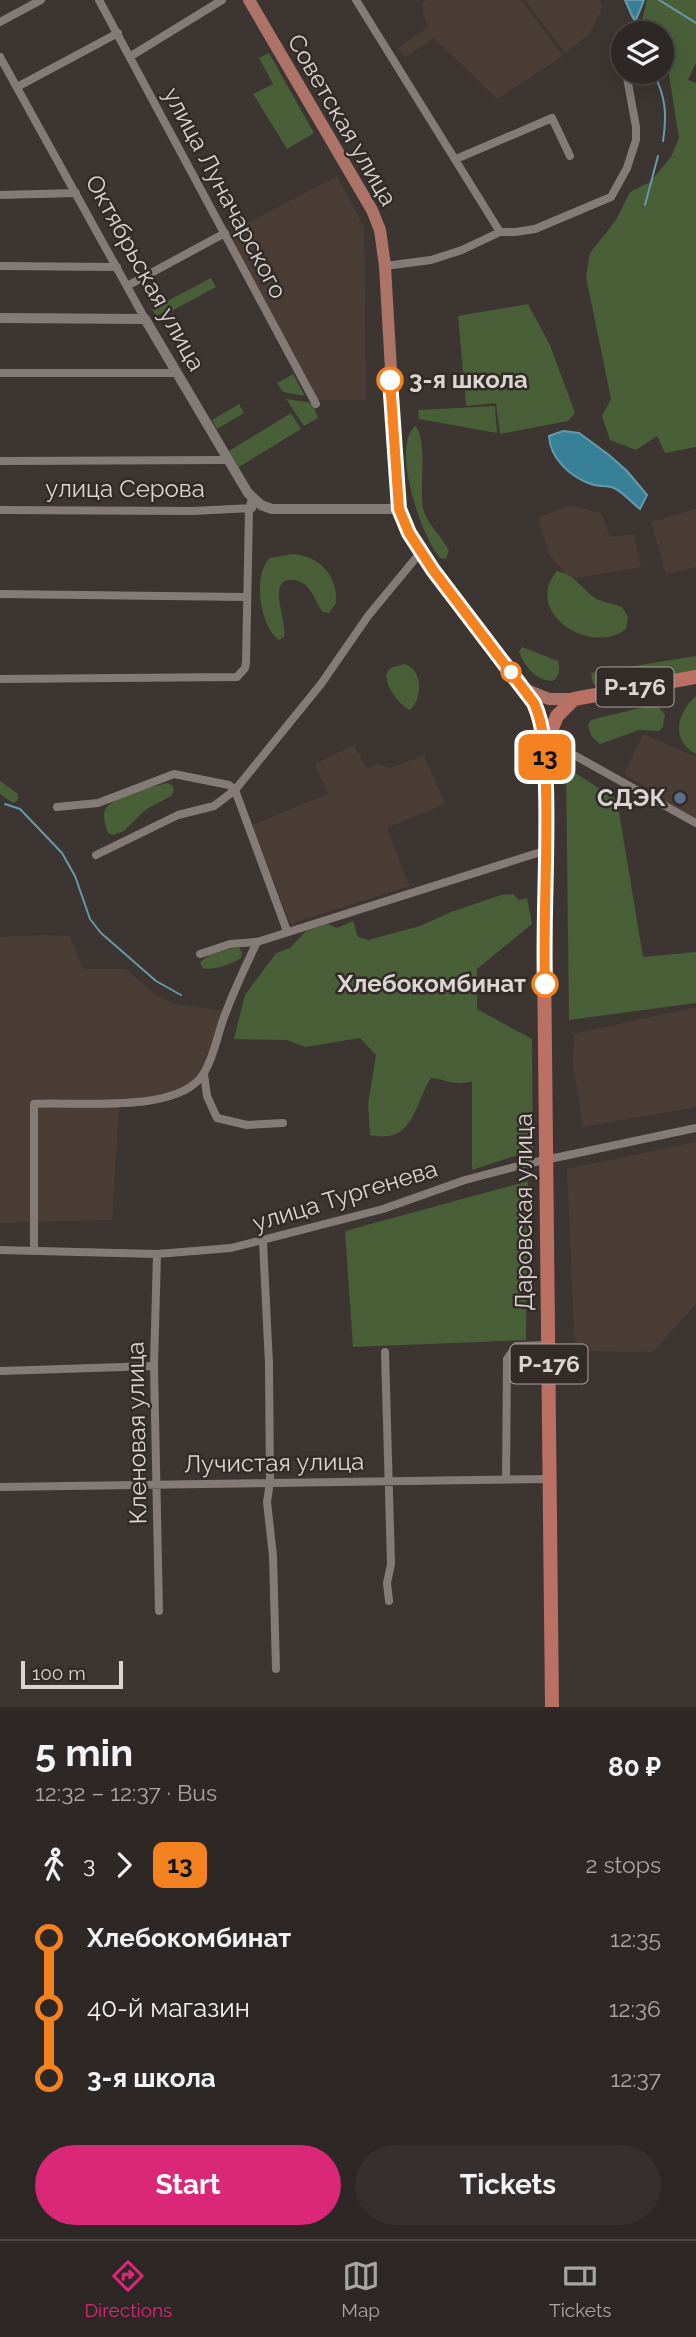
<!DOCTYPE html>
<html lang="en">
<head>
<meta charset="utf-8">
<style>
	:root { --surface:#2d2826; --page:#35302e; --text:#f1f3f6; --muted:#a7a6a7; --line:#484443; --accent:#db2777 }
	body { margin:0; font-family:Raleway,sans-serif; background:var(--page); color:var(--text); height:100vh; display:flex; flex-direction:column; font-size:26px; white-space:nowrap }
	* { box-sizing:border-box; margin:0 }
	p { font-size:23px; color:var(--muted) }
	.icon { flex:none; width:38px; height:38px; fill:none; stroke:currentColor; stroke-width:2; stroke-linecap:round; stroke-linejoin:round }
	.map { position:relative; height:1707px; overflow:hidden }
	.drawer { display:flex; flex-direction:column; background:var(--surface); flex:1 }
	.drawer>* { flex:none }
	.badge { padding:0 14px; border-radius:10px; font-size:24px; line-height:46px }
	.tools { position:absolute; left:611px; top:21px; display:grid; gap:14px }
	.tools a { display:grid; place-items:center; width:63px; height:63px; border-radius:50%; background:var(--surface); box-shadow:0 7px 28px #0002,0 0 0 2px var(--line); font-size:35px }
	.scale { position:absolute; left:21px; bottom:18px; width:102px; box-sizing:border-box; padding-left:7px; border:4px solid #dad5d3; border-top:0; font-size:19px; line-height:24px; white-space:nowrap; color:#dad5d3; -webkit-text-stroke:5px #322b28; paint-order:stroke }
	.map>.badge { position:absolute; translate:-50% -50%; box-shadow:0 0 0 4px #fff }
	.legs { display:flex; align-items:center; gap:10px; height:77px; padding:0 35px; font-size:23px }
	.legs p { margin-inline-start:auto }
	.headline { display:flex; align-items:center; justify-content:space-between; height:119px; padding:0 35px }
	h1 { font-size:38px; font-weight:700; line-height:52px }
	.button { display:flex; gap:14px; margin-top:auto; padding:14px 35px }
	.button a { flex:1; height:80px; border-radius:42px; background:var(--accent); color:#fff; font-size:28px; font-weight:700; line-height:80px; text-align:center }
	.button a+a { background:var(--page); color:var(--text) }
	ul { padding:0 35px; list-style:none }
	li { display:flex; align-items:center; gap:24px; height:70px; font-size:26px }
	li i { display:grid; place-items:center; width:10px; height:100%; margin:0 9px; background:currentColor }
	li i::after { content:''; width:18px; height:18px; margin:-9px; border:5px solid; border-radius:50%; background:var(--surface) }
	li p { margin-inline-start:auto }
	li:first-child i { background:linear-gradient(#0000 50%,currentColor 0) }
	li:last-child i { background:linear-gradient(currentColor 50%,#0000 0) }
	.tabs { display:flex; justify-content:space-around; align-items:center; height:98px; border-top:2px solid var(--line); background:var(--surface); font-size:19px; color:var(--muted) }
	.tabs a { display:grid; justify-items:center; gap:4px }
	.tabs .on { color:var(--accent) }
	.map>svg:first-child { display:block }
	.built { fill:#4a3d36 }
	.green { fill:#485f38 }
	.water { fill:#368197; stroke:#679aa9; stroke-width:2 }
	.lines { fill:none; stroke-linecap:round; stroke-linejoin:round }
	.stream { stroke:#679aa9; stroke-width:2 }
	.minor { stroke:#847b77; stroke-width:8 }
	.tertiary { stroke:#847b77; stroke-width:10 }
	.primary { stroke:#ad7367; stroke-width:12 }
	.trunk { stroke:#ba7062; stroke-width:14 }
	.line-1-casing { stroke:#fff; stroke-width:16 }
	.line-1 { stroke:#f58220; stroke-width:10 }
	.stop-1-dot { fill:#fff; stroke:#f58220; stroke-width:3.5 }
	.service-dot { fill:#5c6f8a; stroke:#322b28; stroke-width:2.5 }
	.labels { text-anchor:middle; stroke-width:5; stroke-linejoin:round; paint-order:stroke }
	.shield { fill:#322b28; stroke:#a8a2a0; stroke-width:2 }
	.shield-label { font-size:23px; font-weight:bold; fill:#dad5d3 }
	.street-label { font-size:24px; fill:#dad5d3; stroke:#322b28 }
	.stop-label { font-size:24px; font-weight:bold; fill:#dad5d3; stroke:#322b28; text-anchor:start }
	.poi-label { font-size:24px; font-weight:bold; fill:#dad5d3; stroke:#322b28; text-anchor:end }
</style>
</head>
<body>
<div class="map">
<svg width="696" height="1707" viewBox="0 0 696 1707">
	<rect width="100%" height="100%" fill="#3c3532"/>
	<!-- built -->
	<path class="built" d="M426 0H521L563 56 497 99 434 38 405 58 398 48 428 27 421 4Z
		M525 0H599L603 6 590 34 565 53Z
		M337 176 364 227 366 400H316L229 233Z
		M570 505 601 513 610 537 634 534 641 567 570 579 550 556 538 518Z
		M696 509V567L666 574 651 522Z
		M643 734 696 757V819L651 795 653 791 624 774Z
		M354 745 367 769 377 764 390 768 424 755 445 804 387 828 409 886 290 924 252 825 328 794 315 764Z
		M43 935 70 936 83 969H126L153 993 174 1004 226 1011 204 1074 182 1091 119 1103 112 1220 0 1223V937Z
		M696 1007V1107L583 1127 573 1066 574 1034Z
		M696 1142V1304L653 1352 575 1351 567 1169Z"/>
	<!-- green -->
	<path class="green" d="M647 0H696V63L688 80 696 83V447L665 453 657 436 636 450 610 440 602 416 611 399 586 277 590 253 616 220 630 192 650 182 671 157 679 138 667 63 662 54V33H649L642 20Z
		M269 53 314 133 287 149 253 94 273 84 259 58Z
		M211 278 216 287 164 315 162 313 156 316 152 309Z
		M528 304 550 345 575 413 568 421 500 434 496 403 466 406 458 316Z
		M293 374 305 396 283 392 277 383Z
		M286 399 312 403 318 418 304 426Z
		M239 404 244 413 217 429 212 420Z
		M495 406 497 433 419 419 418 410Z
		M291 413 301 429 239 467 229 451Z
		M415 426C428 437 419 489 423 508 426 523 442 536 449 551L446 559 440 558C421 536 391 448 415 426Z
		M293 554C320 556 338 576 336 603L329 613 323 612C316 604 313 590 304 584 300 581 293 579 288 580 268 584 288 624 284 637L279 640C260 627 252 574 270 558Z
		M557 571C574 574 582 589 595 598 603 603 614 603 622 607L628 617 626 629C590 657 522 612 557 571Z
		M522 647 558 661C560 670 560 675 553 681 536 681 525 667 519 652Z
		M696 656V673L605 687 593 684 591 673Z
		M404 664C423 668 423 699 410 710 400 706 381 682 388 671 392 666 399 666 404 664Z
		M696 696V754C670 741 677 712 696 696Z
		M652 705 658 706 665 715 663 727 659 731 639 730 600 744 591 736 588 725 591 720Z
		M566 767 617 800 643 957 696 952V1003L569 1020Z
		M0 781 18 794V800L13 803 0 794Z
		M168 783 173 786 174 791 171 796 145 810 124 831 113 835 108 833C106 827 102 816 105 810 111 796 154 786 168 783Z
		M513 894 519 900 527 898 532 924 477 969V1009L532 1039 533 1150 472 1170V1081C457 1087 446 1079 431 1078 414 1104 414 1145 370 1135L368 1104 376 1055 360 1038 305 1047 287 1040 234 1039 245 995 276 953 290 948 306 931 328 924 337 928 353 921 358 937 368 940 420 926 451 912 501 895Z
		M233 948H239L242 952 241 958C232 964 213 971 203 968L200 962 209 955Z
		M528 1181 526 1340 353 1347 345 1231Z"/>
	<!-- water -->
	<path class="water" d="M625 0H644L636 20 633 18Z
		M563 431 579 433 609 455 627 471 647 495 640 509C632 503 623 492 614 488 607 485 598 487 591 484 570 477 550 458 549 436Z"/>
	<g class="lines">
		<!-- stream -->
		<path class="stream" d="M659 0 696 23
			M634 17 636 33
			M653 72C666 97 667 114 663 141
			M645 205 658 156
			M5 804 20 809 62 853 75 876 90 919 101 933 156 981 181 995"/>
		<!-- minor -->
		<path class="minor" d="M99 0 316 404
			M356 0 500 232
			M0 22 41 0
			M621 44 623 54
			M131 56 222 0
			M0 57 145 319
			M17 87 118 33
			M456 159 552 118 570 156
			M0 195 76 193
			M0 266 117 267
			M385 266 431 260 462 250 500 232H515L535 229 611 197 627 168 636 140V127L626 72
			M127 286 225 233
			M0 373H175
			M0 461 228 460
			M0 510 193 511 252 508
			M0 594 246 597
			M0 679 237 677 245 668 246 662 249 510 252 498
			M547 740 696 823
			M57 807 98 803 174 774 229 785 235 790 214 806 178 815 96 855
			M287 931 235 790 321 684 368 616 420 553
			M200 954 230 944 257 942 547 850
			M204 1074 207 1096 217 1118 247 1125 283 1123
			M263 1242 269 1364 270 1482 267 1502 273 1556 276 1669
			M0 1250 157 1254 231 1248 383 1209 465 1180 526 1164 696 1128
			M34 1251V1104C77 1101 179 1115 204 1073 215 1055 218 1031 226 1012 235 988 246 965 257 942
			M157 1254 154 1366 159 1611
			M385 1352 391 1564 387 1583 389 1601
			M0 1371 154 1366
			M506 1479 507 1359 516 1346 548 1345
			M0 1487 549 1479"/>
		<!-- tertiary -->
		<path class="tertiary" d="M0 318 145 319 248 493 261 505 272 509H399"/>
		<!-- primary -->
		<path class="primary" d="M249 0 372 210 380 230 385 266 399 509 420 553 534 703 542 728 544 749
			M527 690 549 699H574"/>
		<!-- trunk -->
		<path class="trunk" d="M552 1707 544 955 547 850 545 759 547 740 557 716 574 699 696 677"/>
	</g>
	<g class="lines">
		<!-- line-1 casing -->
		<g class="line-1-casing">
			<path id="line-1" d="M390 380 399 509 409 533 433 570 534 703C546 730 545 759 546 788 548 853 543 919 545 984"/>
		</g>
		<!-- line-1 -->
		<use href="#line-1" class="line-1"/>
	</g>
	<!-- markers -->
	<g class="stop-1-dot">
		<circle cx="390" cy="380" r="12"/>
		<circle cx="511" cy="672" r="9"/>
		<circle cx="545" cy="984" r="12"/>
	</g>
	<circle class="service-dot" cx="680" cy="798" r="7"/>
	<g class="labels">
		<!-- shield labels -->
		<g class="shield">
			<rect x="596.5" y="667.5" width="77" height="39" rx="5"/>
			<rect x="510.5" y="1344.5" width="77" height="39" rx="5"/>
		</g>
		<g class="shield-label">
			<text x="635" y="695">Р-176</text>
			<text x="549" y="1372">Р-176</text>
		</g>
		<!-- street labels -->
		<g class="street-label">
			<text transform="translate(342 120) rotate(60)" y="8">Советская улица</text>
			<text transform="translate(225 193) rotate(62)" y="8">улица Луначарского</text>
			<text transform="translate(145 273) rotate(61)" y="8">Октябрьская улица</text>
			<text x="125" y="497">улица Серова</text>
			<text transform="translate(345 1196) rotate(-17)" y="8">улица Тургенева</text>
			<text transform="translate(524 1212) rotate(-90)" y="8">Даровская улица</text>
			<text transform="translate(137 1433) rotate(-91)" y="8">Кленовая улица</text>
			<text transform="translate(274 1463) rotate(-1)" y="8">Лучистая улица</text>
		</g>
		<!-- stop labels -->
		<g class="stop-label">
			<text x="409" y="388">3-я школа</text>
			<text x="526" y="992" text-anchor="end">Хлебокомбинат</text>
		</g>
		<!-- poi labels -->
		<g class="poi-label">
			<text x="666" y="806">СДЭК</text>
		</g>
	</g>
</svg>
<div class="tools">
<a><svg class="icon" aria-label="layers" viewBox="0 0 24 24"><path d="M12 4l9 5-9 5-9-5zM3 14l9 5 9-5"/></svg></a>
</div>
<div class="scale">100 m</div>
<b class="badge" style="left:545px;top:757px;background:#f58220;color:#111">13</b>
</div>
<section class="drawer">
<div class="headline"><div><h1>5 min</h1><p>12:32 – 12:37 · Bus</p></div><b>80 ₽</b></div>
<div class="legs"><svg class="icon" aria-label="walk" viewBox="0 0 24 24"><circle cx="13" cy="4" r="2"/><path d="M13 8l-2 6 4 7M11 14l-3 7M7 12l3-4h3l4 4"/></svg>3<svg class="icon" aria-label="forward" viewBox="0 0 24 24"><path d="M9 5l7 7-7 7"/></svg><b class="badge" style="background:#f58220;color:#111">13</b><p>2 stops</p></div>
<ul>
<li><i style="color:#f58220"></i><b>Хлебокомбинат</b><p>12:35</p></li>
<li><i style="color:#f58220"></i><span>40-й магазин</span><p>12:36</p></li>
<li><i style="color:#f58220"></i><b>3-я школа</b><p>12:37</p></li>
</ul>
<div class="button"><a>Start</a><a>Tickets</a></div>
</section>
<nav class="tabs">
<a class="on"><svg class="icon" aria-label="directions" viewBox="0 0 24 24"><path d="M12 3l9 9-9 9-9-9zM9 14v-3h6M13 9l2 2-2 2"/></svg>Directions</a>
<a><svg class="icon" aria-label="map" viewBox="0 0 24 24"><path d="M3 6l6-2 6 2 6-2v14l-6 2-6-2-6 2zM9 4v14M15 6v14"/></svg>Map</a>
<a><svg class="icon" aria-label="tickets" viewBox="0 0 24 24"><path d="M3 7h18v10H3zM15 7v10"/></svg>Tickets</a>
</nav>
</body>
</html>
